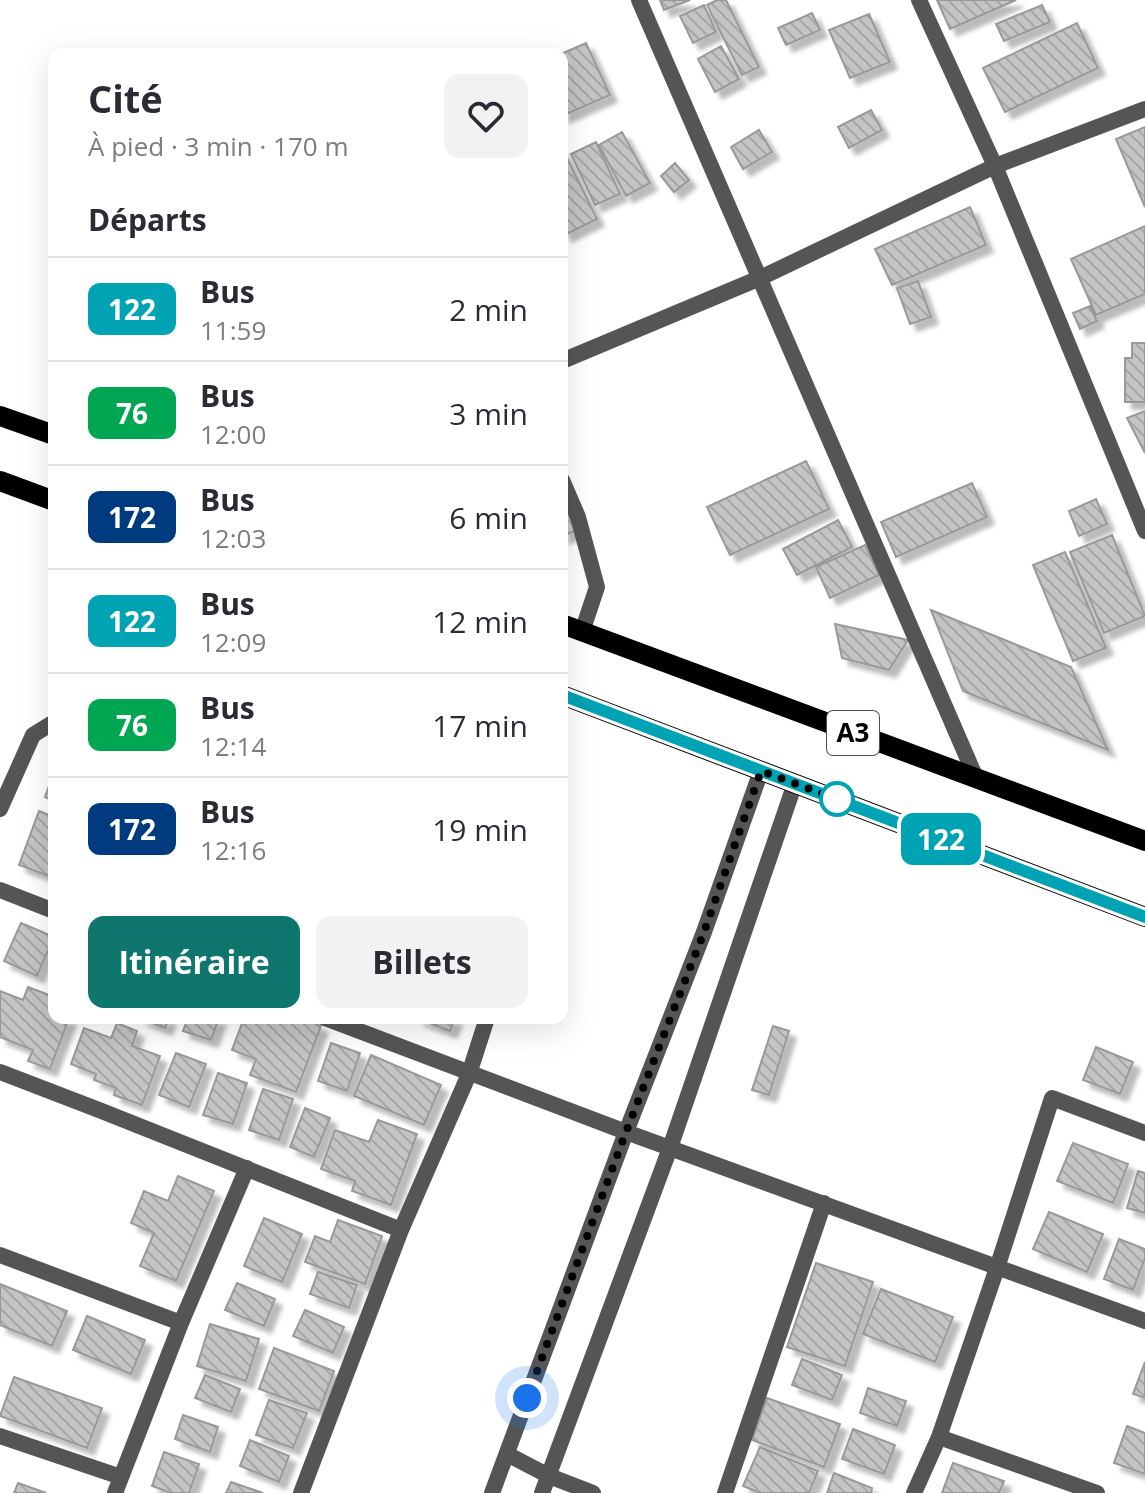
<!DOCTYPE html>
<html lang="fr">
<head>
<meta charset="utf-8">
<style>
	:root { --surface:#fff; --page:#f2f2f3; --text:#2b2b33; --muted:#7c7c81; --line:#e1e1e2; --accent:#0f766e }
	body { margin:0; font-family:"Open Sans",sans-serif; background:var(--page); color:var(--text); height:100vh; display:flex; flex-direction:column; font-size:30px; white-space:nowrap }
	* { box-sizing:border-box; margin:0 }
	p { font-size:26px; color:var(--muted) }
	.icon { flex:none; width:44px; height:44px; fill:none; stroke:currentColor; stroke-width:2; stroke-linecap:round; stroke-linejoin:round }
	.map { position:relative; flex:1; overflow:hidden }
	.details { position:absolute; left:48px; top:48px; width:520px; height:976px; display:flex; flex-direction:column; background:var(--surface); border-radius:16px; box-shadow:0 8px 32px #0002 }
	.details>* { flex:none }
	.badge { padding:0 16px; border-radius:12px; font-size:28px; line-height:52px }
	.you { position:absolute; width:40px; height:40px; margin:-20px; border:6px solid #fff; border-radius:50%; background:#1a73e8; box-shadow:0 0 0 12px #1a73e833 }
	.map>.badge { position:absolute; translate:-50% -50%; box-shadow:0 0 0 4px #fff }
	h2 { padding:0 40px; font-size:30px; line-height:72px }
	.round { display:grid; place-items:center; flex:none; width:84px; height:84px; border-radius:16px; background:var(--page) }
	.summary { display:flex; align-items:center; justify-content:space-between; height:136px; padding:0 40px }
	h1 { font-size:38px; font-weight:700; line-height:60px }
	.button { display:flex; gap:16px; margin-top:auto; padding:16px 40px }
	.button a { flex:1; height:92px; border-radius:16px; background:var(--accent); color:#fff; font-size:32px; font-weight:700; line-height:92px; text-align:center }
	.button a+a { background:var(--page); color:var(--text) }
	ul { padding:0; list-style:none }
	li { display:flex; align-items:center; gap:24px; height:104px; padding:0 40px; border-top:2px solid var(--line) }
	li div { flex:1 }
	li b { display:block; font-size:30px }
	li em { font-style:normal }
	li .badge { min-width:88px; font-weight:700; text-align:center }
	.map>svg:first-child { display:block }
	.building { fill:url(#building-back-hatch); stroke:#999; stroke-width:2; filter:url(#shadow) }
	.lines { fill:none; stroke-linecap:round; stroke-linejoin:round }
	.minor { stroke:#555; stroke-width:16 }
	.primary { stroke:#000; stroke-width:20 }
	.line-casing { stroke:#fff; stroke-width:18 }
	.line { stroke:#00a3b4; stroke-width:12 }
	.walk { stroke:#000; stroke-width:8; stroke-dasharray:0 14.4 }
	.stop-dot { fill:#fff; stroke:#00a3b4; stroke-width:4 }
	.labels { text-anchor:middle; stroke-width:6; stroke-linejoin:round; paint-order:stroke }
	.shield { fill:#fff; stroke:#4c4c4c; stroke-width:2 }
	.shield-label { font-size:26px; font-weight:bold; fill:#000 }
</style>
</head>
<body>
<div class="map">
<svg width="1145" height="1493" viewBox="0 0 1145 1493">
	<defs>
		<pattern id="building-back-hatch" width="6" height="6" patternUnits="userSpaceOnUse" patternTransform="scale(2)"><rect width="6" height="6" fill="#c4c4c4"/><path d="M-1 5l2 2M0 0l6 6M5-1l2 2" fill="none" stroke="#a7a7a7"/></pattern>
		<filter id="shadow"><feDropShadow dx="7" dy="7" stdDeviation="2" flood-color="#0004"/></filter>
	</defs>
	<rect width="100%" height="100%" fill="#fff"/>
	<!-- building -->
	<path class="building" d="M660 0H690L664 10Z
		M717 0H726L759 67 742 75 707 5Z
		M937 0H1016L950 29Z
		M704 5 716 32 693 43 680 16Z
		M1042 5 1050 22 1004 41 996 24Z
		M812 13 820 30 786 45 778 28Z
		M869 14 890 62 850 78 829 30Z
		M1077 23 1098 68 1005 112 983 68Z
		M586 43 610 95 562 116 561 54Z
		M721 46 739 79 715 92 698 59Z
		M871 110 882 130 849 148 838 127Z
		M1145 127V207L1116 139Z
		M759 130 772 152 743 169 731 147Z
		M622 132 650 183 626 196 599 145Z
		M596 142 620 194 595 205 571 154Z
		M562 148 597 219 565 235 562 228Z
		M675 163 689 180 674 192 661 176Z
		M970 207 986 245 892 285 875 249Z
		M1145 226V294L1096 315 1071 259Z
		M918 281 931 317 910 324 897 288Z
		M1090 306 1097 321 1080 329 1073 313Z
		M1132 343H1145V402H1125V358H1132Z
		M1145 411V453L1127 418Z
		M806 461 829 509 730 555 707 507Z
		M972 483 987 517 896 557 881 522Z
		M1096 499 1107 524 1079 536 1069 511Z
		M564 504 576 530 562 537V505Z
		M838 520 852 547 797 575 783 549Z
		M1112 535 1145 616 1104 633 1070 552Z
		M865 545 879 575 830 598 816 567Z
		M1065 552 1106 648 1073 661 1033 565Z
		M931 610 1071 667 1108 750 963 691Z
		M835 624 908 640 889 670 842 658Z
		M54 772V801L45 797Z
		M39 811 54 817V878L19 865Z
		M21 923 54 937 37 976 4 961Z
		M28 987 54 997V1018H69L50 1069 28 1061 33 1050 0 1037V991L23 1000Z
		M139 1018H169L165 1028Z
		M188 1018H219L211 1040 183 1031Z
		M244 1018H265L270 1020 271 1018H301L321 1026 296 1092 250 1075 256 1059 232 1050Z
		M416 1018H455L450 1031Z
		M117 1023 137 1031 132 1046 160 1056 142 1105 114 1095 116 1088 94 1080 96 1074 71 1064 84 1028 111 1038Z
		M773 1026 789 1031 769 1095 752 1090Z
		M331 1043 360 1053 347 1091 318 1081Z
		M1096 1047 1133 1062 1120 1094 1083 1080Z
		M176 1053 206 1064 189 1107 159 1095Z
		M371 1055 441 1085 424 1125 354 1096Z
		M218 1073 247 1083 233 1124 203 1115Z
		M263 1089 293 1099 279 1140 249 1130Z
		M305 1108 330 1118 314 1157 290 1147Z
		M378 1120 417 1134 391 1205 352 1191 355 1181 321 1169 335 1130 369 1142Z
		M1073 1143 1128 1164 1113 1203 1057 1181Z
		M1138 1171 1145 1173V1213L1127 1208Z
		M178 1176 214 1191 176 1281 140 1266 154 1233 131 1223 144 1191 168 1201Z
		M1049 1212 1103 1234 1087 1272 1033 1249Z
		M264 1218 302 1234 282 1282 244 1266Z
		M338 1220 382 1236 365 1284 305 1262 315 1236 330 1242Z
		M1119 1239 1145 1249V1258L1133 1290 1104 1279Z
		M816 1263 873 1282 845 1366 787 1347Z
		M318 1272 357 1285 349 1308 310 1294Z
		M237 1283 275 1299 264 1326 225 1310Z
		M0 1284 67 1311 52 1346 0 1325Z
		M881 1289 953 1317 935 1362 863 1334Z
		M305 1310 344 1327 333 1353 293 1336Z
		M87 1316 145 1340 131 1374 73 1350Z
		M210 1324 259 1339 246 1381 197 1366Z
		M274 1348 334 1371 319 1411 259 1389Z
		M802 1359 842 1375 832 1400 792 1385Z
		M1145 1362V1398L1133 1394Z
		M205 1375 240 1389 231 1412 195 1398Z
		M14 1377 102 1408 87 1448 0 1416Z
		M868 1388 906 1401 897 1426 860 1413Z
		M767 1398 840 1424 824 1467 752 1440Z
		M269 1400 307 1413 293 1448 256 1435Z
		M183 1415 218 1427 210 1452 175 1439Z
		M1127 1426 1145 1433V1474L1114 1463Z
		M853 1429 895 1445 884 1474 842 1459Z
		M250 1440 289 1456 279 1482 240 1466Z
		M760 1447 818 1471 809 1493H760L743 1486Z
		M164 1452 199 1464 189 1493H171L152 1486Z
		M953 1463 1004 1481 999 1493H942Z
		M834 1473 872 1488 871 1493H827Z
		M231 1482 263 1493H226Z
		M18 1483 46 1493H14Z"/>
	<g class="lines">
		<!-- minor -->
		<path class="minor" d="M639 0 976 778
			M919 0 995 166 1145 531
			M562 361 760 278 995 166 1145 109
			M562 480 578 517 597 587 582 632
			M0 809 33 735 54 722
			M0 890 54 911
			M325 1018 626 1132 1145 1321
			M0 1072 99 1110 401 1230 301 1493
			M401 1230 469 1074 487 1018
			M0 1255 181 1323
			M0 1436 121 1477
			M939 1437 1097 1493
			M507 1454 549 1476 593 1493
			M115 1493 181 1323 247 1168
			M492 1493 626 1132 704 932 761 771
			M542 1493 670 1148 795 783
			M725 1493 824 1203
			M914 1493 939 1437 997 1268 1052 1098 1145 1133"/>
		<!-- primary -->
		<path class="primary" d="M0 416 54 435
			M0 481 54 501
			M562 624 1145 841
			M562 695 1145 917"/>
	</g>
	<g class="lines">
		<!-- line casing -->
		<g class="line-casing">
			<path id="line" d="M562 695 1145 917"/>
		</g>
		<!-- line -->
		<use href="#line" class="line"/>
		<!-- walk -->
		<path class="walk" d="M527 1398 626 1132 704 932 761 771 837 799"/>
	</g>
	<!-- markers -->
	<circle class="stop-dot" cx="837" cy="799" r="16"/>
	<g class="labels">
		<!-- shield labels -->
		<rect class="shield" x="827" y="711" width="52" height="44" rx="6"/>
		<g class="shield-label">
			<text x="853" y="742">A3</text>
		</g>
	</g>
</svg>
<div class="you" style="left:527px;top:1398px"></div>
<b class="badge" style="left:941px;top:839px;background:#00a3b4;color:#fff">122</b>
<section class="details">
<div class="summary"><div><h1>Cité</h1><p>À pied · 3 min · 170 m</p></div><a class="round"><svg class="icon" aria-label="heart" viewBox="0 0 24 24"><path d="M12 20l-8-8c-3-5 5-10 8-4 3-6 11-1 8 4z"/></svg></a></div>
<h2>Départs</h2>
<ul>
<li><span class="badge" style="background:#00a3b4;color:#fff">122</span><div><b>Bus</b><p>11:59</p></div><em>2 min</em></li>
<li><span class="badge" style="background:#00a651;color:#fff">76</span><div><b>Bus</b><p>12:00</p></div><em>3 min</em></li>
<li><span class="badge" style="background:#003b80;color:#fff">172</span><div><b>Bus</b><p>12:03</p></div><em>6 min</em></li>
<li><span class="badge" style="background:#00a3b4;color:#fff">122</span><div><b>Bus</b><p>12:09</p></div><em>12 min</em></li>
<li><span class="badge" style="background:#00a651;color:#fff">76</span><div><b>Bus</b><p>12:14</p></div><em>17 min</em></li>
<li><span class="badge" style="background:#003b80;color:#fff">172</span><div><b>Bus</b><p>12:16</p></div><em>19 min</em></li>
</ul>
<div class="button"><a>Itinéraire</a><a>Billets</a></div>
</section>
</div>
</body>
</html>
